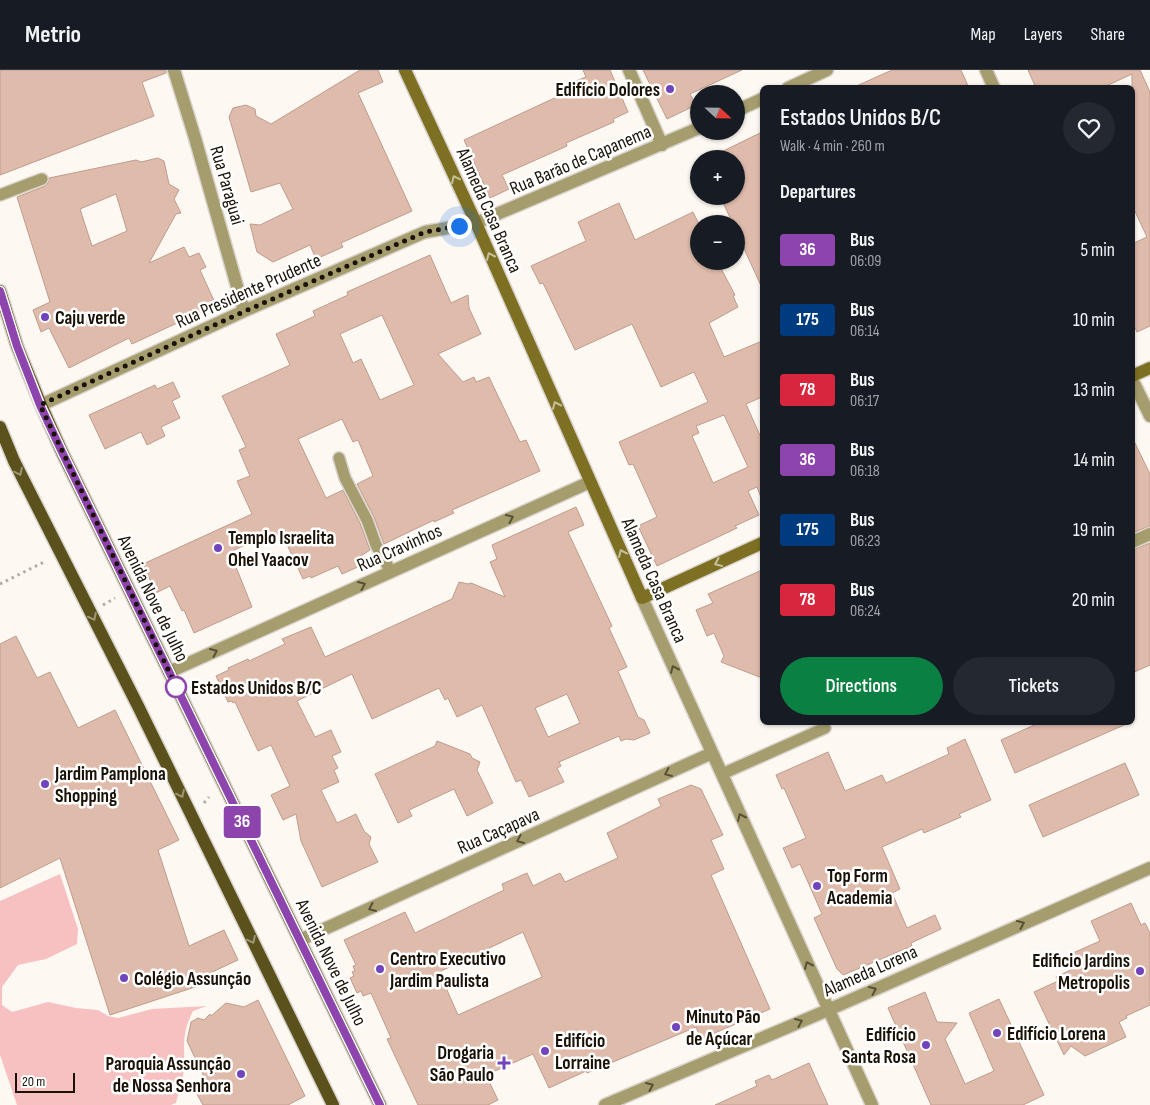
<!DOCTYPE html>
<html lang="en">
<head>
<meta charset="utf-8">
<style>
	:root { --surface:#171b24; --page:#242831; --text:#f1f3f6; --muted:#9ea1a6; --line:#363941; --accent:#0b8043 }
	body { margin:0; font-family:"Sofia Sans Condensed",sans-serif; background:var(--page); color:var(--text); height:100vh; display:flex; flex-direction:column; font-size:19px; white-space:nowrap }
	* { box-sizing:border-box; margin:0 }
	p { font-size:16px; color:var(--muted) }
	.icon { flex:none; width:28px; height:28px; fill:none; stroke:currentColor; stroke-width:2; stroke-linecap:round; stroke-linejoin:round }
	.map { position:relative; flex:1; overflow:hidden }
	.side { position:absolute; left:760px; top:15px; width:375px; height:640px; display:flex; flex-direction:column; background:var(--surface); border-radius:8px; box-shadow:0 1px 4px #0004 }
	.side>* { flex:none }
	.badge { padding:0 10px; border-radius:4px; font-size:18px; line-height:32px }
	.needle { width:32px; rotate:112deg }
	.controls { position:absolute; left:690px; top:15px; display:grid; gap:10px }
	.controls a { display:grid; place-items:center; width:55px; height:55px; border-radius:50%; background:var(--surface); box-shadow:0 1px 4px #0004; font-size:25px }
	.scale { position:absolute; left:15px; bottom:12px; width:60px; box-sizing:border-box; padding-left:5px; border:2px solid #1a1207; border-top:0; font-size:14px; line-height:18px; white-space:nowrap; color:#1a1207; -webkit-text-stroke:4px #fff; paint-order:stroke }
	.you { position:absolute; width:25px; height:25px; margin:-12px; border:4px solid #fff; border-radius:50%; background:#1a73e8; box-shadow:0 0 0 8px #1a73e833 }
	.map>.badge { position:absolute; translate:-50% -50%; box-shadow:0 0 0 2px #fff }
	h2 { padding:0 20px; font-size:19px; line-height:45px }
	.round { display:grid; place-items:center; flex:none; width:52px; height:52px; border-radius:26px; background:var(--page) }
	.summary { display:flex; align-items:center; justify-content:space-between; height:85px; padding:0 20px }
	h1 { font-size:24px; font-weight:600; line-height:38px }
	.primary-button { display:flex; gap:10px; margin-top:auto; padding:10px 20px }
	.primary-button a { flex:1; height:58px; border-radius:30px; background:var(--accent); color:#fff; font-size:20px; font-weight:600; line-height:58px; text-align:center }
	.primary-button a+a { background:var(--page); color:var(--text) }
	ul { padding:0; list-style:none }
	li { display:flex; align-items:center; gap:15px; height:70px; padding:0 20px }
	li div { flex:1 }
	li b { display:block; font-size:19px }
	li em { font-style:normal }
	li .badge { min-width:55px; font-weight:700; text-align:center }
	header { display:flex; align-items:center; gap:30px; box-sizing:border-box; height:70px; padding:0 25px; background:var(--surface); border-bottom:1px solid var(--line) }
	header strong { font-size:24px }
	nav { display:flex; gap:28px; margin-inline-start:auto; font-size:18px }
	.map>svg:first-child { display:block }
	.green { fill:#f7c1c2 }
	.building { fill:#dfbbab; stroke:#bf9c8d; fill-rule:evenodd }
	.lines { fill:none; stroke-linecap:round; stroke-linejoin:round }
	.lane-casing { stroke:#d9d3cc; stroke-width:14 }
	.street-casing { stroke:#d9d3cc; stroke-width:15 }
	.secondary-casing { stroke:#d9d3cc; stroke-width:15 }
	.primary-casing { stroke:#d9d3cc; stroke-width:15 }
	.path { stroke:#b2aca5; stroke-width:3; stroke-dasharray:2.5 4; stroke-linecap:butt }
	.lane { stroke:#a69d6e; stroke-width:11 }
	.street { stroke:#a69d6e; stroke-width:12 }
	.secondary { stroke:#7e7022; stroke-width:12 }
	.primary { stroke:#5b511c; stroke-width:12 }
	.oneway { stroke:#c5bf9c }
	.oneway2 { stroke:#9d9777 }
	.oneway3 { stroke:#595135 }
	.line-casing { stroke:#fff; stroke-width:11 }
	.line { stroke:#8e44ad; stroke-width:8 }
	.walk { stroke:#1a1207; stroke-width:5; stroke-dasharray:0 9 }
	.poi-dot { fill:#7144bc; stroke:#fff; stroke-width:2 }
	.stop-dot { fill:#fff; stroke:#8e44ad; stroke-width:2.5 }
	.labels { text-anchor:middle; stroke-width:5; stroke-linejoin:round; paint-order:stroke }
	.poi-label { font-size:19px; font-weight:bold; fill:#1a1207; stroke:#fff; text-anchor:start }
	.street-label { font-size:19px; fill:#1a1207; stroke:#fff }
	.stop-label { font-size:19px; font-weight:bold; fill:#1a1207; stroke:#fff; text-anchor:start }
</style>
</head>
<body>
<header>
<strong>Metrio</strong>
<nav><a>Map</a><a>Layers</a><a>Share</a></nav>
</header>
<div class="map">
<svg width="1150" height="1035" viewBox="0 0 1150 1035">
	<rect width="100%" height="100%" fill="#fdf8f2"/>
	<!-- green -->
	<path class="green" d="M60 804 78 859 77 874 46 889 18 895 2 917V935L12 942 48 932 76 938 98 940 108 946 118 948 152 939 207 936 193 941C181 965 185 973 184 998 183 1010 179 1022 176 1033L171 1035H17L0 985V831Z"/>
	<!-- building -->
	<path class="building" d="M0 0H166V3L142 12 154 46 0 105Z
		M360 0H378L383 12 358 23 412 141 341 173 343 177 316 189 310 175 273 192 257 182 250 154 260 155 293 139 280 113 251 122 229 47 233 38 246 35 255 39 256 46 271 54Z
		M583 0H610L628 42 613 49 614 52 566 73 567 76 502 105 509 119 490 128 464 70 561 25 558 18 586 7Z
		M643 0H742L690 24 696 35 667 49Z
		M892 0H961L969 18H852Z
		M1028 0H1140L1150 22V256L1137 262 1132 251V174L1147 167 1132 135V4L1102 18H1036Z
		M762 62V218L736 161V154H733L720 126H736V89H707Z
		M158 88 164 91 169 114 179 120 174 129 181 143 176 144 149 193 184 177 189 187 199 183 206 197 200 200 216 235 132 274 129 268 69 298 49 258 41 262 33 240 50 232 17 127 45 116 48 113 49 108 136 90 141 92ZM116 124 127 161 92 176 80 139Z
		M619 133 635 170 693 142 699 154V191H717L735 225 733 226 738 237 709 253 724 287 762 271V327L746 334 762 370V430L757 417 748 421 759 445 735 456 737 458 657 496 638 456 657 447 633 394 629 395 619 372 708 332 694 302 661 317 632 254 575 280 543 213 540 214 531 196 586 171 578 152ZM724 345 748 397 713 413 692 366 699 363 696 356Z
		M430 185 451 233 468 225 469 238 481 264 438 284 463 312 474 307 476 312 489 307 520 372 526 370 540 401 452 440 454 443 434 452V450L384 474 374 447 357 414 373 406 358 370 353 372 342 349 298 369 326 428 343 420 360 453 370 480 356 489 360 496 342 504 338 496 311 508 310 506 303 509 283 466 263 474 260 468 230 482 252 537 194 563 184 540 182 541 170 516 156 523 143 494 252 444 237 411 250 406 239 380 246 377 222 326 290 295 276 264 315 246 313 241 348 225 347 222ZM382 245 414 315 380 330 361 289 353 293 340 264Z
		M173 312 180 327 172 331 180 348 161 357 165 366 147 375 141 362 105 379 89 345 155 315 157 319Z
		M1132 367 1150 404V456L1132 463Z
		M576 437 584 455 568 462 612 556 609 558 627 597 618 601 638 647 644 650 650 663 634 670 626 669 621 671 619 666 559 692 561 696 557 698 564 712 529 727 521 710 516 712 482 635 457 647 448 628 445 630 439 618 372 649 352 604 297 631 315 667 331 660 341 682 332 686 338 698 334 700 339 712 321 720 337 753 356 744 364 761 371 767 369 774 378 792 322 817 301 771 296 744 283 750 271 725 290 716 271 675 258 681 235 632 233 633 232 631 228 632 216 606 229 600 228 598 248 589 249 591 285 574 282 569 311 557 325 587 452 529 459 512 468 514 471 513 505 527 490 492 497 489 492 475ZM567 624 580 653 548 667 535 638Z
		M1150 473V595L1132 603V480Z
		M762 500V608L721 592 724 586 714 563 707 566 696 540 713 533 708 524Z
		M16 566 37 608 50 602 78 658 115 640 179 770 158 780 189 876 224 860 238 890 199 908 201 915 110 945 60 788 0 818V574Z
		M1041 652H1131L1015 703 1001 670Z
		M965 669 991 730 959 744 961 747 924 763 922 759 882 777 900 819 892 823 907 858 935 845 941 859 911 873 912 876 843 905 837 899 814 848 822 844 800 794 792 798 783 778 806 768 784 718 782 719 776 705 828 682 845 721 882 705 886 713 949 684 947 678Z
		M437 671 470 684 472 688 480 692 477 700 493 733 467 746 454 719 409 740 412 746 398 753 375 704 435 676Z
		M1125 693 1139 725 1043 767 1029 735Z
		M691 715 701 719 723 765 711 770 724 799 711 805 770 939 701 969 696 957 587 1003 586 1001 549 1018 533 984 486 1005 498 1030 488 1035H418L387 969 391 968 371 923 363 926 361 921 357 923 350 908 354 906 352 902 355 901 353 896 356 895 344 870 405 842 415 863 504 820 502 814 527 803 533 816 560 803 565 812 618 788 607 763 661 736 658 729ZM523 862 542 907 458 945 439 902Z
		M1131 833 1141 855 1145 853 1150 863V935L1126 946 1127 948 1119 952 1126 967 1085 986 1071 976 1064 985 1034 922 1058 911 1056 907 1079 896 1073 883 1100 871 1091 851Z
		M925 922 937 952 957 953 945 969 965 1014 994 1001 969 943 999 929 1044 1025 1023 1035H931L888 938Z
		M258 930 305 1026 288 1035H203L194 1019 206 1011 187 971 191 952 198 948 204 950 210 944 211 946 226 933 244 937Z
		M809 993 828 1035H715L757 1016 755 1011 769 1005 772 1010Z"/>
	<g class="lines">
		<!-- lane casing -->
		<g class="lane-casing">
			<path id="lane" d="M0 125 42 109
				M339 388 345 408 367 450 376 475 391 502
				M722 704 825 658"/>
		</g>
		<!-- street casing -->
		<g class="street-casing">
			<path id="street" d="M174 0 195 68 244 241
				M629 0 662 75
				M986 0 994 18
				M788 18 827 0
				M736 41 762 29
				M1132 309 1150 346
				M41 335 244 241 425 162 476 153 699 58
				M1132 472 1150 464
				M642 528 872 1035
				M169 602 590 412
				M300 870 712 683
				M605 1035 828 940 1150 798"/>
		</g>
		<!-- secondary casing -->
		<g class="secondary-casing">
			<path id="secondary" d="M405 0 476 153 642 528 762 473
				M1132 306 1150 298"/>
		</g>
		<!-- primary casing -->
		<g class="primary-casing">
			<path id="primary" d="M0 221 17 276 41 335 62 382 380 1035
				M0 357 14 391 138 636 333 1035"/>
		</g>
		<!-- path -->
		<path class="path" d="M0 514 46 491
			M103 535 115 528
			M204 733 209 727"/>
		<!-- lane -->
		<use href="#lane" class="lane"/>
		<!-- street -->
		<use href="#street" class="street"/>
		<!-- secondary -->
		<use href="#secondary" class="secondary"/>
		<!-- primary -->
		<use href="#primary" class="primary"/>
	</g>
	<!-- one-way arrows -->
	<defs><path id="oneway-chevron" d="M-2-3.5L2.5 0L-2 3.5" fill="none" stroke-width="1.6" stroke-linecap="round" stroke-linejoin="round" transform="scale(1.25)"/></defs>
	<g class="oneway">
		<use href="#oneway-chevron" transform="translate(455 109) rotate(-115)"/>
		<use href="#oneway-chevron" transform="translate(490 186) rotate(-114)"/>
		<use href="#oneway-chevron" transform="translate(556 335) rotate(-114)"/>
		<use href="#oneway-chevron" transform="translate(622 483) rotate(-114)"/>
		<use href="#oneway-chevron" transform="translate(718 493) rotate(156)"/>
	</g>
	<g class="oneway2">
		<use href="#oneway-chevron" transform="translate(19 402) rotate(64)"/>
		<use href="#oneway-chevron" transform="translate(93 547) rotate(63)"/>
		<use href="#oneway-chevron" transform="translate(181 724) rotate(64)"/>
		<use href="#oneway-chevron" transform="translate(252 870) rotate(64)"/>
	</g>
	<g class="oneway3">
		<use href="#oneway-chevron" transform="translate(510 448) rotate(-24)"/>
		<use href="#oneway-chevron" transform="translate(362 515) rotate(-24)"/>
		<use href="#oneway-chevron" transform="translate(214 582) rotate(-24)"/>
		<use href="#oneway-chevron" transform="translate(674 599) rotate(-114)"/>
		<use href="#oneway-chevron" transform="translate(668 703) rotate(156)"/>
		<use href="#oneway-chevron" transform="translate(741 747) rotate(-114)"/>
		<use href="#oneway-chevron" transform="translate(520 770) rotate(156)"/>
		<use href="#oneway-chevron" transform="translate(372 838) rotate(156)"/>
		<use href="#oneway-chevron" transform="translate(1021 854) rotate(-24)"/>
		<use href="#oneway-chevron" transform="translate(808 895) rotate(-114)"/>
		<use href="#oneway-chevron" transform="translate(873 920) rotate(-24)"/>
		<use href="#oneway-chevron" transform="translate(799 952) rotate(-23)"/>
		<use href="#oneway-chevron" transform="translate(650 1016) rotate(-23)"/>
	</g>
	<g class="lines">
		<!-- line casing -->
		<g class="line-casing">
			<path id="line" d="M0 221 17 276 40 335 62 382 380 1035"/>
		</g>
		<!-- line -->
		<use href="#line" class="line"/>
		<!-- walk -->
		<path class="walk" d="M176 617 178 620 40 335 234 246 425 162 459 156"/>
	</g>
	<!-- markers -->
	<g class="poi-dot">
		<circle cx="670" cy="19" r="5"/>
		<circle cx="45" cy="247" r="5"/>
		<circle cx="218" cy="478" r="5"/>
		<circle cx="45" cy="714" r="5"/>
		<circle cx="817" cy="816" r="5"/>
		<circle cx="380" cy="899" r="5"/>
		<circle cx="1140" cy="901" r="5"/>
		<circle cx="124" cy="908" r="5"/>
		<circle cx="676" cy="957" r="5"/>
		<circle cx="997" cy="963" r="5"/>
		<circle cx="926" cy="975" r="5"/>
		<circle cx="545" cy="981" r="5"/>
		<path d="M501.5 985.5h5v5h5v5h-5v5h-5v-5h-5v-5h5z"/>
		<circle cx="241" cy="1004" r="5"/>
	</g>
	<circle class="stop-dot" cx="176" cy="617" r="10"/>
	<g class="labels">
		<!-- poi labels -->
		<g class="poi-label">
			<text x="660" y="26" text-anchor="end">Edifício Dolores</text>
			<text x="55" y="254">Caju verde</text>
			<text x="228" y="474">Templo Israelita<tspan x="228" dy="22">Ohel Yaacov</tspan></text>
			<text x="55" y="710">Jardim Pamplona<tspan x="55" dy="22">Shopping</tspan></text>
			<text x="827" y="812">Top Form<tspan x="827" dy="22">Academia</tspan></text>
			<text x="390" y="895">Centro Executivo<tspan x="390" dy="22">Jardim Paulista</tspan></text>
			<text x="1130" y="897" text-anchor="end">Edificio Jardins<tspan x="1130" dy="22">Metropolis</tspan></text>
			<text x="134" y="915">Colégio Assunção</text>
			<text x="686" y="953">Minuto Pão<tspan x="686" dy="22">de Açúcar</tspan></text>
			<text x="1007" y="970">Edifício Lorena</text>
			<text x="916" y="971" text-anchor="end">Edifício<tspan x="916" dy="22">Santa Rosa</tspan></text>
			<text x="555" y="977">Edifício<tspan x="555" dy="22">Lorraine</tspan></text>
			<text x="494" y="989" text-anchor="end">Drogaria<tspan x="494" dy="22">São Paulo</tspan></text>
			<text x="231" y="1000" text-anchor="end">Paroquia Assunção<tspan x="231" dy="22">de Nossa Senhora</tspan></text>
		</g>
		<!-- street labels -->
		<g class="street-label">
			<text transform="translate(580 89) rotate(-23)" y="7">Rua Barão de Capanema</text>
			<text transform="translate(228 115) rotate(74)" y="7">Rua Paraguai</text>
			<text transform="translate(490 140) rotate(66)" y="7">Alameda Casa Branca</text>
			<text transform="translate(248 220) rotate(-24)" y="7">Rua Presidente Prudente</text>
			<text transform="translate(399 477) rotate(-24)" y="7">Rua Cravinhos</text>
			<text transform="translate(655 510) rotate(66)" y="7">Alameda Casa Branca</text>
			<text transform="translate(154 528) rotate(64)" y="7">Avenida Nove de Julho</text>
			<text transform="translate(498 760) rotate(-24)" y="7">Rua Caçapava</text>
			<text transform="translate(332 892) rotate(64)" y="7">Avenida Nove de Julho</text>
			<text transform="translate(870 900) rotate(-24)" y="7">Alameda Lorena</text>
		</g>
		<!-- stop labels -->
		<g class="stop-label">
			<text x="191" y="624">Estados Unidos B/C</text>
		</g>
	</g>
</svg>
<div class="controls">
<a><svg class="needle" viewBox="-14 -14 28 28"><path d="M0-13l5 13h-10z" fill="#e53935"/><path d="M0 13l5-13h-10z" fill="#9ea1a6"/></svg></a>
<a>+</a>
<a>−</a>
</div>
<div class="scale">20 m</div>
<div class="you" style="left:459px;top:156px"></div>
<b class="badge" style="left:242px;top:752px;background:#8e44ad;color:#fff">36</b>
<section class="side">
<div class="summary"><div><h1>Estados Unidos B/C</h1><p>Walk · 4 min · 260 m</p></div><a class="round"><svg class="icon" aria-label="heart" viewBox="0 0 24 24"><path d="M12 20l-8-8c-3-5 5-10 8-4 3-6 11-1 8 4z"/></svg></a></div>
<h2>Departures</h2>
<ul>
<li><span class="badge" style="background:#8e44ad;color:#fff">36</span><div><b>Bus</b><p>06:09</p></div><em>5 min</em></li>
<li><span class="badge" style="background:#003b80;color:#fff">175</span><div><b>Bus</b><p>06:14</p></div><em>10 min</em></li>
<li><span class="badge" style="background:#d7263d;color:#fff">78</span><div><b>Bus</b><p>06:17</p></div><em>13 min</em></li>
<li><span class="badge" style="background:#8e44ad;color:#fff">36</span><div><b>Bus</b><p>06:18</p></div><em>14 min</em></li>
<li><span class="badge" style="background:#003b80;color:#fff">175</span><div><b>Bus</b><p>06:23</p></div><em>19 min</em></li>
<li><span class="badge" style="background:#d7263d;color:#fff">78</span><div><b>Bus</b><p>06:24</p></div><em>20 min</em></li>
</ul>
<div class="primary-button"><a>Directions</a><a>Tickets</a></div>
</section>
</div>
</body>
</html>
